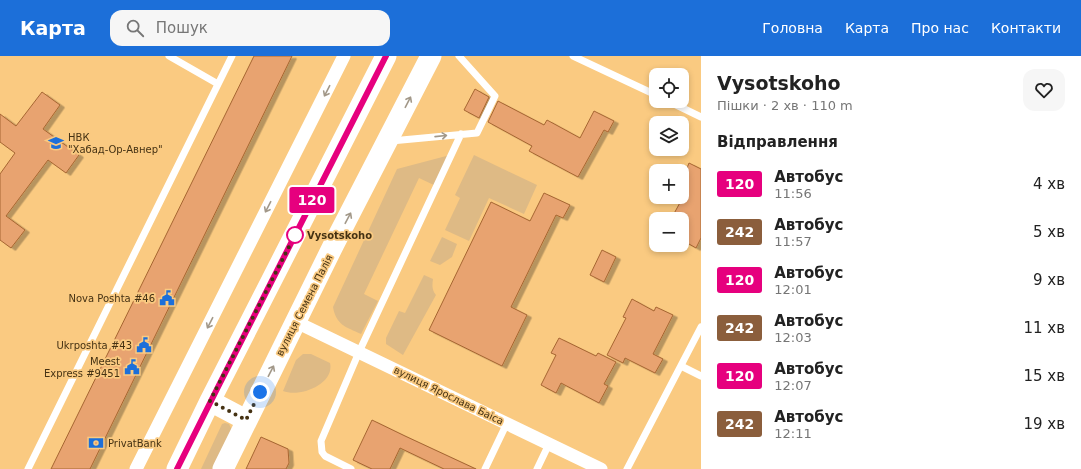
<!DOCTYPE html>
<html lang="uk">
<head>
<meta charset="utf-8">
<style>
	:root { --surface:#fff; --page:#f6f6f6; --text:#222; --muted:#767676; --accent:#1c6fd9 }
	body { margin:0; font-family:"DejaVu Sans",sans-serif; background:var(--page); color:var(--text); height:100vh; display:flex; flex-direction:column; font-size:15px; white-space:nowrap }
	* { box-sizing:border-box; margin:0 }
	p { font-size:13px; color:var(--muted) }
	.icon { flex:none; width:22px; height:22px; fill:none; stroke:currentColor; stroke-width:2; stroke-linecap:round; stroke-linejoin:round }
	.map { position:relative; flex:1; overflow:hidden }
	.drawer { display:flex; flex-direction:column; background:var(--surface); width:380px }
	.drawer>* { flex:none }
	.badge { padding:0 8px; border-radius:3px; font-size:14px; line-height:26px }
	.tools { position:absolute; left:649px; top:12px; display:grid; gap:8px }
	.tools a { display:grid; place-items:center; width:40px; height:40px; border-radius:8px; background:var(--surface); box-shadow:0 2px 6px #0003; font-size:20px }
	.you { position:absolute; width:20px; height:20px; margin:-10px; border:3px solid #fff; border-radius:50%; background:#1a73e8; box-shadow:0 0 0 6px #1a73e833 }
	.map>.badge { position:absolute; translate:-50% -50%; box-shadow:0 0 0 2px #fff }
	h2 { padding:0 16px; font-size:15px; line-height:36px }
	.round { display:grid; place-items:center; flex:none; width:42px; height:42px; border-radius:12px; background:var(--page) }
	.overview { display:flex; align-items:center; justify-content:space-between; height:68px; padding:0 16px }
	h1 { font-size:19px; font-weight:600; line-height:30px }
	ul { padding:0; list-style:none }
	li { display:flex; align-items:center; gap:12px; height:48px; padding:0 16px }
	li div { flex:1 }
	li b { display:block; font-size:15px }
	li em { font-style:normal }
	li .badge { min-width:44px; font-weight:700; text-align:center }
	header { display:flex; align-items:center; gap:24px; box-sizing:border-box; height:56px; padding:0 20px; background:var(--accent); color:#fff }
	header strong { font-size:19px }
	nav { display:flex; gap:22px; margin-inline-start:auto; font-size:14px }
	.search { width:280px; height:36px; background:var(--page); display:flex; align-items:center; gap:10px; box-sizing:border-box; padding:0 14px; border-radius:12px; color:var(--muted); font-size:15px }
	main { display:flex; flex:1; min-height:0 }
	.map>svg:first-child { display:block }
	.green { fill:#deba85 }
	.building { fill:#e8a370; stroke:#a66632; filter:url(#shadow) }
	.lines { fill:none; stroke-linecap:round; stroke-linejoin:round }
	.lane { stroke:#fff; stroke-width:7 }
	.street { stroke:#fff; stroke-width:13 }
	.primary { stroke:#fff; stroke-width:21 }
	.oneway { stroke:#a29889 }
	.line-casing { stroke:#fff; stroke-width:9 }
	.line { stroke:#e6007e; stroke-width:6 }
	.walk { stroke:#453213; stroke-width:4; stroke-dasharray:0 7.2 }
	.stop-dot { fill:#fff; stroke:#e6007e; stroke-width:2 }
	.labels { text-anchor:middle; stroke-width:3.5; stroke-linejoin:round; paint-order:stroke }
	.poi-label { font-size:10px; fill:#453213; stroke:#faca81; text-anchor:end }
	.stop-label { font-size:10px; font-weight:bold; fill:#453213; stroke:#faca81; text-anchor:start }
	.street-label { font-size:10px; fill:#453213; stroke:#faca81 }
</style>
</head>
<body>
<header>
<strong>Карта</strong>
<div class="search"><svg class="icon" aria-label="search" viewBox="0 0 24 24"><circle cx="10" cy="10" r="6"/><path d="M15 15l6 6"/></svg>Пошук</div>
<nav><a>Головна</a><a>Карта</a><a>Про нас</a><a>Контакти</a></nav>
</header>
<main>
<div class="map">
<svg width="701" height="413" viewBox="0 0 701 413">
	<defs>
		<filter id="shadow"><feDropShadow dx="4.5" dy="2.5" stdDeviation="0" flood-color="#0004"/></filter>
	</defs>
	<rect width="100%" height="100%" fill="#faca81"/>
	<!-- green -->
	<path class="green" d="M450 99 438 131 419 122 364 238 378 245 361 278C346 271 336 269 333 251L397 113Z
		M474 99 537 129 524 158 489 142 469 185 445 174 460 142 455 139Z
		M442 181 457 188 452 201 440 209 430 205Z
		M424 219 433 223C432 230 432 234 436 239L403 299 386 288V282L399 255 405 257Z
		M303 298H311L330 307C335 328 300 342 283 335L296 304Z
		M225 367 229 368 232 374 213 413H201L222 368Z"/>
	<!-- building -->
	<path class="building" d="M254 0H292L90 413H51Z
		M475 33 489 41 479 62 464 54Z
		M42 36 60 49 43 73 79 99 66 117 48 104 6 160 25 174 11 192 0 184V118L15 97 0 86V58L16 70Z
		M498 45 544 69 547 64 580 82 594 55 614 65 608 76 604 74 578 121 529 95 532 90 488 66Z
		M689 107 701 113V182L696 192 682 184V163H671L682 143V109L687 112Z
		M544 137 570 149 563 162 556 159 511 251 527 259 502 310 429 274 491 146 530 165Z
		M602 194 616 201 604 226 590 219Z
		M632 243 654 255 656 251 673 259 653 298 663 303 655 317 625 302 623 307 607 299 626 262 623 261Z
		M559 282 596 300 598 297 616 306 604 328 608 330 599 347 561 327 556 337 541 329 556 299 551 297Z
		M372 364 405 380 476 413H444L400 392 390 413H372L353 404Z
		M261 381 288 393 289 407 286 413H246Z"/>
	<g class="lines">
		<!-- lane -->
		<path class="lane" d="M169 0 218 28
			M573 0 656 39
			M668 45 701 61
			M391 85 477 77 495 40 459 0
			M681 310 701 320
			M28 413 232 0
			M351 413 325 400 322 396 321 385 359 296 461 78
			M485 413 507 367
			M537 413 549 388
			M627 413 701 271"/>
		<!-- street -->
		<path class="street" d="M296 266 601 413
			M136 413 344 0"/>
		<!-- primary -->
		<path class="primary" d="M210 345 246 364
			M177 413 210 345 386 0
			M223 413 334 188 431 0"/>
	</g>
	<!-- one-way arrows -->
	<defs><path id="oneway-shaft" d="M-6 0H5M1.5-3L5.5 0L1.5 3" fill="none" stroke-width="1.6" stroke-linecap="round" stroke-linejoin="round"/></defs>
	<g class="oneway">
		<use href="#oneway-shaft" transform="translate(327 35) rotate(117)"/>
		<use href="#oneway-shaft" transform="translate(408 46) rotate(-63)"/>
		<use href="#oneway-shaft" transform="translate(441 80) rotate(-6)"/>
		<use href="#oneway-shaft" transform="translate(268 151) rotate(117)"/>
		<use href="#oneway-shaft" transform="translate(348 162) rotate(-62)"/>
		<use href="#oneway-shaft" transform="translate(210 267) rotate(117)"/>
		<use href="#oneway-shaft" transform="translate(271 315) rotate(-63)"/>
	</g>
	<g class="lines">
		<!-- line casing -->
		<g class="line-casing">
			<path id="line" d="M177 413 218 331 386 0"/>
		</g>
		<!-- line -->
		<use href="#line" class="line"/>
		<!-- walk -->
		<path class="walk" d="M260 336 246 364 210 345 295 179"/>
	</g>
	<!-- icons -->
	<defs>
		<g id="school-bare" transform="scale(1.2)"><path d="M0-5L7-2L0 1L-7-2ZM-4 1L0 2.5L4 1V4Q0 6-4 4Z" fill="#1c6fd9" stroke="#faca81" stroke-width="2.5" paint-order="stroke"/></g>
		<g id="civic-bare" transform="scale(1.2)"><path d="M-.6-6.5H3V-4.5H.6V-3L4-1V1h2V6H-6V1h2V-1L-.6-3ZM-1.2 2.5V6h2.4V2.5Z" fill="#1c6fd9" stroke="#faca81" stroke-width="2.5" paint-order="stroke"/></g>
		<g id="bank-bare" transform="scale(1.2)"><path d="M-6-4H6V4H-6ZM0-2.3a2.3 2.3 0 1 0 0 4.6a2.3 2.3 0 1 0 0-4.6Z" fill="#1c6fd9" stroke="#faca81" stroke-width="2.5" paint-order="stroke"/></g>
	</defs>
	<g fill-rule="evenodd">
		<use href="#school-bare" x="56" y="87"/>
		<use href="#civic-bare" x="167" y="242"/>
		<use href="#civic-bare" x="144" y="289"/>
		<use href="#civic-bare" x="132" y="311"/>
		<use href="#bank-bare" x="96" y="387"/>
	</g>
	<!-- markers -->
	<circle class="stop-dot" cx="295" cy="179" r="8"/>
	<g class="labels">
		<!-- poi labels -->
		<g class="poi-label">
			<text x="68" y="85" text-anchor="start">НВК<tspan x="68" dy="12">"Хабад-Ор-Авнер"</tspan></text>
			<text x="155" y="246">Nova Poshta #46</text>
			<text x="132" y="293">Ukrposhta #43</text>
			<text x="120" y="309">Meest<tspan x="120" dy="12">Express #9451</tspan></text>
			<text x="108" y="391" text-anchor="start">PrivatBank</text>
		</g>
		<!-- stop labels -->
		<g class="stop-label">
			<text x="307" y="183">Vysotskoho</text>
		</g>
		<!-- street labels -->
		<g class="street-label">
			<text transform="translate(304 249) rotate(-63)" y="4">вулиця Семена Палія</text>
			<text transform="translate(449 339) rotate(26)" y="4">вулиця Ярослава Баіса</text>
		</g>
	</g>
</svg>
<div class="tools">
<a><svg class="icon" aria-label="locate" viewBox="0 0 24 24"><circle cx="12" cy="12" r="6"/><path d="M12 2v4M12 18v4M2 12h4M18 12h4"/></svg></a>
<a><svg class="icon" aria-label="layers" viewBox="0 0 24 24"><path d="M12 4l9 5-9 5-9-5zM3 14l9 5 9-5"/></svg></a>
<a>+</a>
<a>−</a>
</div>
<div class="you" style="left:260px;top:336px"></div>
<b class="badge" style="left:312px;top:144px;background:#e6007e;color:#fff">120</b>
</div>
<section class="drawer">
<div class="overview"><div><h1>Vysotskoho</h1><p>Пішки · 2 хв · 110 m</p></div><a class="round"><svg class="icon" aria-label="heart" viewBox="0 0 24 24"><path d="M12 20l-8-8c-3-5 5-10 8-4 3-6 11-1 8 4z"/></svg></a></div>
<h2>Відправлення</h2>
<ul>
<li><span class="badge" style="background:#e6007e;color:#fff">120</span><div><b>Автобус</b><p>11:56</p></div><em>4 хв</em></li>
<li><span class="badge" style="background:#8b5e3c;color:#fff">242</span><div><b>Автобус</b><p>11:57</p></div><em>5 хв</em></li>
<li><span class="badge" style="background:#e6007e;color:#fff">120</span><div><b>Автобус</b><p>12:01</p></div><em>9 хв</em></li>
<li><span class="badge" style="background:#8b5e3c;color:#fff">242</span><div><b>Автобус</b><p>12:03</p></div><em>11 хв</em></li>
<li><span class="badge" style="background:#e6007e;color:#fff">120</span><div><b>Автобус</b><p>12:07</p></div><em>15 хв</em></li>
<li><span class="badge" style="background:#8b5e3c;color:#fff">242</span><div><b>Автобус</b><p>12:11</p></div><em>19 хв</em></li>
</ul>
</section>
</main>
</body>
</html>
